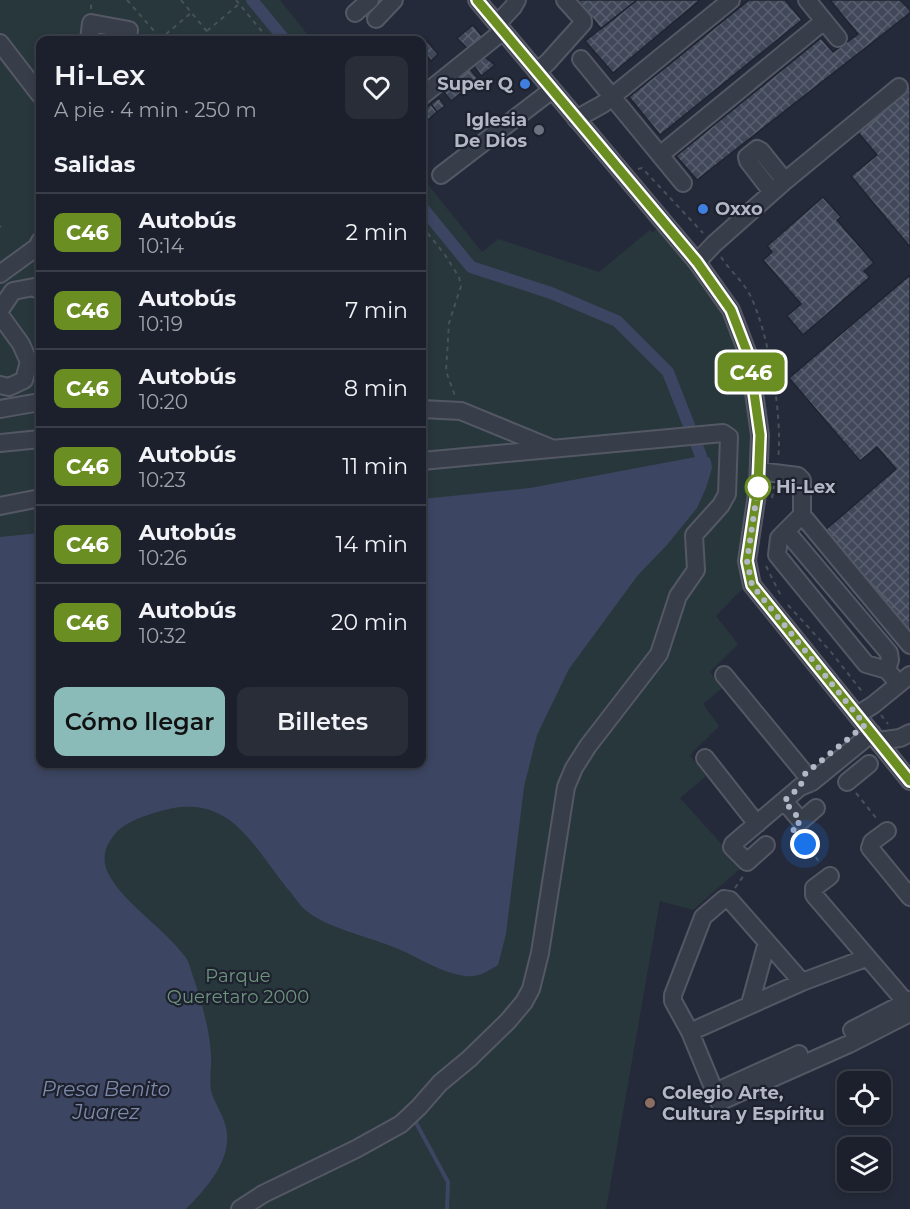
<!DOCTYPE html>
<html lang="es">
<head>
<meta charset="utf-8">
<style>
	:root { --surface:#1c202c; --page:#292d38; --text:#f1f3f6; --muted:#a0a3a9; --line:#3a3e48; --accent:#8bbbb9 }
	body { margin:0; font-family:Montserrat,sans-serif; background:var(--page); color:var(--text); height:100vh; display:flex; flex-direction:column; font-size:22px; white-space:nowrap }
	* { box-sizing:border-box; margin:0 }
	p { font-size:20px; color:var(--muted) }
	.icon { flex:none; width:33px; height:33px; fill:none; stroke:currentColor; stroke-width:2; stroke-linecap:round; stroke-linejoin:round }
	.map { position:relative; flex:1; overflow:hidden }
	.side { position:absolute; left:36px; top:36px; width:390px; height:732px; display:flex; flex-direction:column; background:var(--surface); border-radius:12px; box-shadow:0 3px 9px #0003,0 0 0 2px var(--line) }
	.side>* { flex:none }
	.badge { padding:0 12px; border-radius:9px; font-size:21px; line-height:39px }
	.fabs { position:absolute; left:837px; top:1071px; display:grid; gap:12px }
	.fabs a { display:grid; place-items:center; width:54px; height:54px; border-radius:12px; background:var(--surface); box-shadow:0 3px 9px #0003,0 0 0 2px var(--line); font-size:30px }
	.you { position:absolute; width:30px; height:30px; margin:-15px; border:4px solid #fff; border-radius:50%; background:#1a73e8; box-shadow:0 0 0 9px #1a73e833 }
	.map>.badge { position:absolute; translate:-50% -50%; box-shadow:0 0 0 3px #fff }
	h2 { padding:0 18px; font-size:22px; line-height:54px }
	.round { display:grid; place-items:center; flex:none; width:63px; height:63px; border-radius:12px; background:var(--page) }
	.headline { display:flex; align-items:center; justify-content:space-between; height:102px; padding:0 18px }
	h1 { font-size:28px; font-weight:600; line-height:45px }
	.action { display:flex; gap:12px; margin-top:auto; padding:12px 18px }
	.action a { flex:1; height:69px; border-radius:12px; background:var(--accent); color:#111; font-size:24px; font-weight:600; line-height:69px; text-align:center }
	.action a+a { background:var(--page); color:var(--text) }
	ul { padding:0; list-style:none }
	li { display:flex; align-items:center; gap:18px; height:78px; padding:0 18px; border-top:2px solid var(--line) }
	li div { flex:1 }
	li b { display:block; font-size:22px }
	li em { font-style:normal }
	li .badge { min-width:66px; font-weight:700; text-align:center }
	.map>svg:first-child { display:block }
	.green { fill:#28373c }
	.water { fill:#3c4561 }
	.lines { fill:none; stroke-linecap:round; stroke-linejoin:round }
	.stream { stroke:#3c4561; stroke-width:4 }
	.canal { stroke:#3c4561; stroke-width:12 }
	.building { fill:url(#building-cross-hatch); stroke:#202431; stroke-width:1.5 }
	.minor-casing { stroke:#545865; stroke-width:20 }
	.path { stroke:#455258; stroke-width:2; stroke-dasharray:4.5 4.5; stroke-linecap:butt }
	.minor { stroke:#383d4a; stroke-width:16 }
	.line-casing { stroke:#fff; stroke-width:14 }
	.line { stroke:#6b8e23; stroke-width:9 }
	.walk { stroke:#b4b8c6; stroke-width:6; stroke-dasharray:0 10.8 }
	.shop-dot { fill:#3f7fe0; stroke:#1e222f; stroke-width:2 }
	.worship-dot { fill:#6b7280; stroke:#1e222f; stroke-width:2 }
	.stop-dot { fill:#fff; stroke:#6b8e23; stroke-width:3 }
	.education-dot { fill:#8d6e63; stroke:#1e222f; stroke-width:2 }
	.labels { text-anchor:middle; stroke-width:4.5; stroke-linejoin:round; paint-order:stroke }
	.poi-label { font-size:18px; font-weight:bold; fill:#b4b8c6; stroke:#1e222f; text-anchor:end }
	.stop-label { font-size:18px; font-weight:bold; fill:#b4b8c6; stroke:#1e222f; text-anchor:start }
	.park-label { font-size:18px; fill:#6d947d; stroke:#1e222f }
	.water-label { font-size:20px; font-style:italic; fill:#7e8aaa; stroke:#1e222f }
</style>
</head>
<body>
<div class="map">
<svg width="910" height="1209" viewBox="0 0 910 1209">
	<defs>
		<pattern id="building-cross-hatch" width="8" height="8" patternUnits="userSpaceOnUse" patternTransform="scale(1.5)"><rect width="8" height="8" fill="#414859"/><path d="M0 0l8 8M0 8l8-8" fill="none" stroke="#5a606f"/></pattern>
	</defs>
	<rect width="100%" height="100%" fill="#252a3a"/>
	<!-- green -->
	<path class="green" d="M0 0H280L312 40H40V764H422V177L482 252 498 239 599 272 650 230 652 233 663 224 699 261 749 357 760 435 752 585 738 593 716 616 738 644 710 672 722 688 703 704 719 726 690 755 706 776 680 798 742 867 693 910 660 901 606 1209H0Z"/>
	<!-- water -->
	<path class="water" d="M701 456 709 457 711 461 712 468 706 488 697 508 667 545 638 575 569 669 537 735 524 787 506 934 498 965C488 971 478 978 465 976 441 973 420 958 398 949 371 937 324 928 303 908 297 902 292 893 286 887 248 838 226 789 154 813 136 819 120 824 110 841 104 849 103 861 107 871 123 904 164 927 186 958 190 964 191 972 194 979 202 1004 209 1027 211 1054 212 1066 209 1077 211 1090 213 1101 223 1114 226 1127 233 1159 207 1188 186 1209H0V537L40 533V764H422V499L530 488Z"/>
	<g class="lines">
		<!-- stream -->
		<path class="stream" d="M414 1119 448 1182 447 1209"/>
		<!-- canal -->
		<path class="canal" d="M252 0 285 40
			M422 207 471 267 551 293 617 321 668 372 701 456"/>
	</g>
	<!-- building -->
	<path class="building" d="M578 0H637L601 29Z
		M637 0H700L613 73 585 41Z
		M749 0H785L802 20 660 135 629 97Z
		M830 0H900L910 10V13L697 180 676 156 821 38 833 52 858 34Z
		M473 25 485 40 471 52 457 38Z
		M424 38 438 54 431 61 422 49 421 40Z
		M485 57 495 65 481 76 474 66Z
		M470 69 478 79 451 101 443 91Z
		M910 86V247L851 176 877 155 856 130Z
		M439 98 445 106 437 112 431 104Z
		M431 104 437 112 422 125V113Z
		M823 197 841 217 837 220 874 263 864 271 870 277 803 335 787 316 801 304 763 260 772 252 767 246Z
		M910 275V633L824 531 896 469 877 447 860 461 789 378Z"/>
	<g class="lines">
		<!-- minor casing -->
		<g class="minor-casing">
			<path id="minor" d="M477 0 697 262 731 310 749 357 760 435 758 487 747 561 752 585 910 781
				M807 0 838 38
				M355 13 370 0
				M376 19 394 0
				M497 24 513 7 517 0
				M89 40 91 23 129 30 128 40
				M0 43 40 95
				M581 59 683 183
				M537 72 548 62 583 23V20L565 0
				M422 96 503 31
				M576 119 603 104 731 0
				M660 155 824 21
				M441 175 552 90
				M785 181 899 87
				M697 262 714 244 785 181 761 151 757 149 747 157 748 161 772 192
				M0 274 37 247 40 241
				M0 310 13 291 34 287 40 291
				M0 315 21 344 29 362 24 380 9 387 0 385
				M0 409 40 402
				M422 409 461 411 551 448
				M0 443 40 439
				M759 471 798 476 802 480V515L910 645
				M0 506 40 498
				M802 515 779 538 777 555 866 664 887 670 898 683
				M786 531 889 653 890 660 887 670
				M724 675 812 782
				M857 715 873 705 910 675
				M878 741 900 738 910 733
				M705 758 757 824
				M847 782 869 764
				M784 801 801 821 816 808
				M887 831 872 842 870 848 910 897
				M766 845 747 862 732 847 733 844 800 787 812 782 872 733
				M830 876 814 888V895L910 1007
				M802 982 730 900 724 899 703 917 673 995V1001L690 1032 719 1102 849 1044 910 1013
				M750 1004 767 942
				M852 1030 910 1000
				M690 1032 802 982 866 958
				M715 1092 799 1054
				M240 1209 263 1194 356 1149 401 1124 419 1107 440 1083 469 1059 508 1021 524 1002 531 989 540 953 566 787 574 768 588 746 659 654 678 596 696 570 694 535 721 505 727 494 729 437 723 433 422 461"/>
		</g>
		<!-- path -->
		<path class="path" d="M127 0 162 40
			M181 0 214 40
			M236 0 269 40
			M91 9V0
			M207 31 239 4
			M159 40 191 13
			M638 169 642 168 703 233
			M422 226 445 255 459 277 461 286 449 323 446 371 455 396
			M0 227 1 226
			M721 257C730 271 744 282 751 297 769 335 783 418 778 459
			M772 498 774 486
			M766 566 782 598
			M788 605 831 652 864 694
			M881 715 888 724
			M856 793 877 819
			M799 836 821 864
			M735 888 744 875"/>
		<!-- minor -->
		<use href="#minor" class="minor"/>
	</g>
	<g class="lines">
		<!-- line casing -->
		<g class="line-casing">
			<path id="line" d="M477 0 697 262 731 310 749 357 760 435 758 487 747 561 752 585 910 781"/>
		</g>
		<!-- line -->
		<use href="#line" class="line"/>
		<!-- walk -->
		<path class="walk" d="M758 487 747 561 752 585 865 725 805 774 800 787 784 801 801 821 792 828 805 844"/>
	</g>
	<!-- markers -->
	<g class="shop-dot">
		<circle cx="525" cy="84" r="6"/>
		<circle cx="703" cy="209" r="6"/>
	</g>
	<circle class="worship-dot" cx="539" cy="130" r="6"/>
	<circle class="stop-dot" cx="758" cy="487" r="12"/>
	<circle class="education-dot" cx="650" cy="1103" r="6"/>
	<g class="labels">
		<!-- poi labels -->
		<g class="poi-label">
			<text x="513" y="90">Super Q</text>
			<text x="527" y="126">Iglesia<tspan x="527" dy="21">De Dios</tspan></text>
			<text x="715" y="215" text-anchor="start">Oxxo</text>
			<text x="662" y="1099" text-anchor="start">Colegio Arte,<tspan x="662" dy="21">Cultura y Espíritu</tspan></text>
		</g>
		<!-- stop labels -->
		<g class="stop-label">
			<text x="776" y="493">Hi-Lex</text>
		</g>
		<!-- park labels -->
		<g class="park-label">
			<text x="238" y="982">Parque<tspan x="238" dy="21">Queretaro 2000</tspan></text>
		</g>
		<!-- water labels -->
		<g class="water-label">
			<text x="106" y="1096">Presa Benito<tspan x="106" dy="23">Juarez</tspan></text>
		</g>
	</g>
</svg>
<div class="fabs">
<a><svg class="icon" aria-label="locate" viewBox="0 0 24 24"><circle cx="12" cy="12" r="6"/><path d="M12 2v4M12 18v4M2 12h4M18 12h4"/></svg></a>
<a><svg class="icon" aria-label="layers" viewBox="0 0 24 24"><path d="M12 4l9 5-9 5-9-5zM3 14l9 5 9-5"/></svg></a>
</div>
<div class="you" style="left:805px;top:844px"></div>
<b class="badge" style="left:751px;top:372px;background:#6b8e23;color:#fff">C46</b>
<section class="side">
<div class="headline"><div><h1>Hi-Lex</h1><p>A pie · 4 min · 250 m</p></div><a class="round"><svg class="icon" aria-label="heart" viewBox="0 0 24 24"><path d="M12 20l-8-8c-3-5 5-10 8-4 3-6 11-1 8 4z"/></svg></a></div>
<h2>Salidas</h2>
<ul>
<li><span class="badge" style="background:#6b8e23;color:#fff">C46</span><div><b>Autobús</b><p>10:14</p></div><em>2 min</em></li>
<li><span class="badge" style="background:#6b8e23;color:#fff">C46</span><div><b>Autobús</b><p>10:19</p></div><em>7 min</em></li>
<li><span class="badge" style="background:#6b8e23;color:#fff">C46</span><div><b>Autobús</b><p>10:20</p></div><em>8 min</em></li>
<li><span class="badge" style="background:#6b8e23;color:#fff">C46</span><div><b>Autobús</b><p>10:23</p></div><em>11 min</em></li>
<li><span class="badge" style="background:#6b8e23;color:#fff">C46</span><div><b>Autobús</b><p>10:26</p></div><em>14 min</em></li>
<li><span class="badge" style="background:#6b8e23;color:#fff">C46</span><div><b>Autobús</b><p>10:32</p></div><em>20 min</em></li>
</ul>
<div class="action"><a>Cómo llegar</a><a>Billetes</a></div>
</section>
</div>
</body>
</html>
